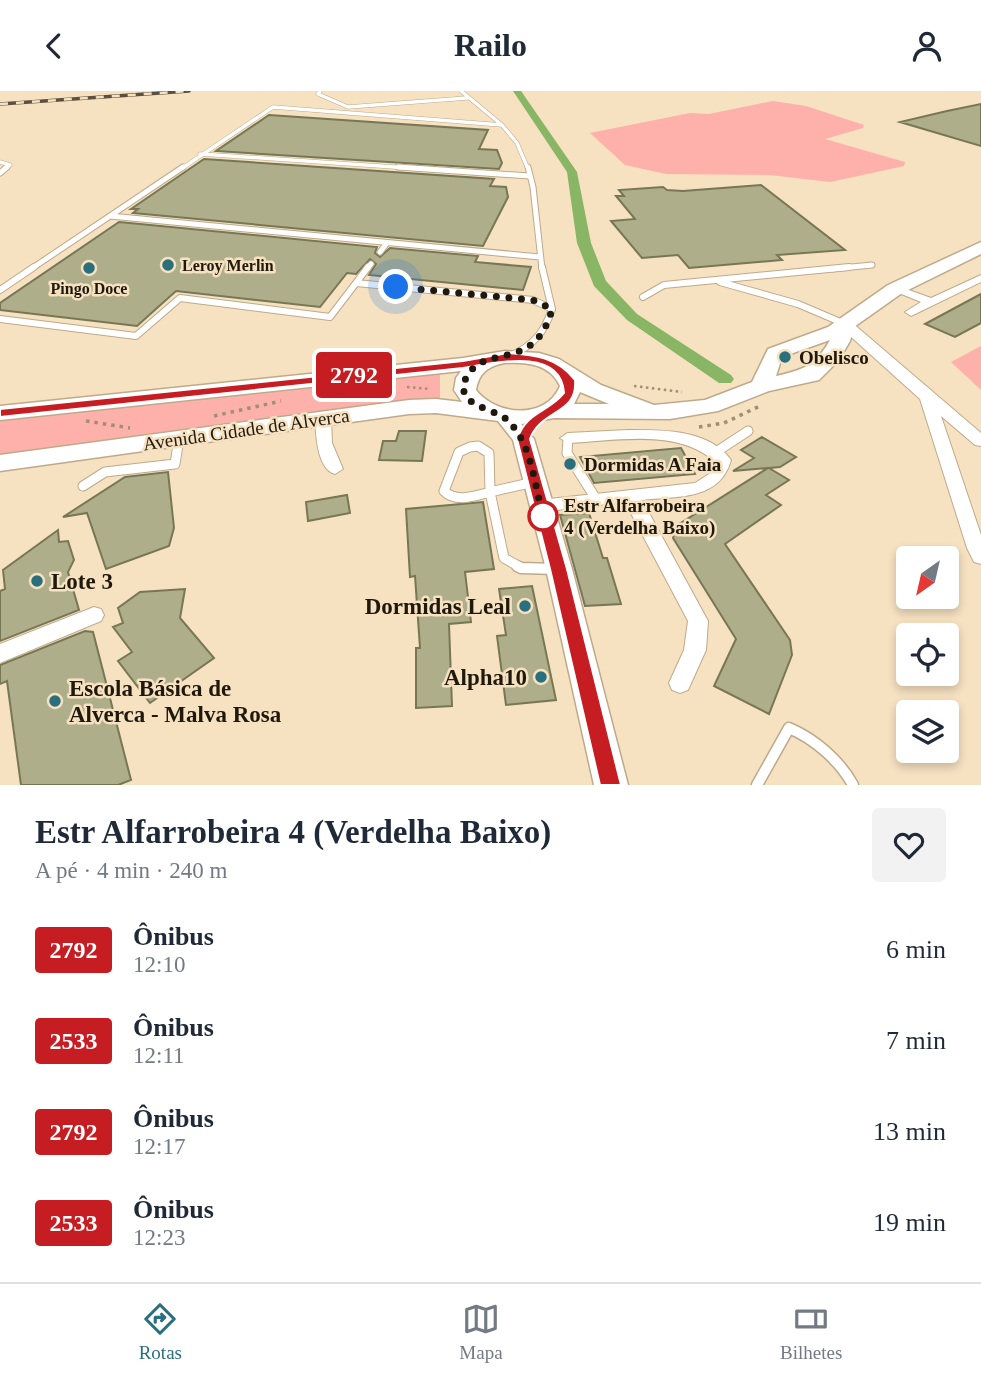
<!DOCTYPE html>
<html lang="pt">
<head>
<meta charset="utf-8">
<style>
	:root { --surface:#fff; --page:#f2f2f3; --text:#1f2937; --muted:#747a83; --line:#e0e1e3; --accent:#296f7d }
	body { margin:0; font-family:"Times New Roman",serif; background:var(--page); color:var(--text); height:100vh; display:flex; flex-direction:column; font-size:26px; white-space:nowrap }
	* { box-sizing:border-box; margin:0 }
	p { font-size:23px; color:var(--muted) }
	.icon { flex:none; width:38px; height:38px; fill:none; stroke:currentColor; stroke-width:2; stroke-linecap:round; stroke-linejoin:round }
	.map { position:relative; height:694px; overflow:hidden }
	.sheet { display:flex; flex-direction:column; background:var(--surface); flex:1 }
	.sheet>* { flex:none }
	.badge { padding:0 14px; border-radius:5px; font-size:24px; line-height:46px }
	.needle { width:46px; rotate:214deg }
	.tools { position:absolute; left:896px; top:455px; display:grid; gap:14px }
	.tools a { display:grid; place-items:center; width:63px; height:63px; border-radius:7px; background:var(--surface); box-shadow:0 4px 10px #0003; font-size:35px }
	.you { position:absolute; width:35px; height:35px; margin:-18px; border:5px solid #fff; border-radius:50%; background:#1a73e8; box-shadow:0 0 0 10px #1a73e833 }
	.map>.badge { position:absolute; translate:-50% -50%; box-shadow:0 0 0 4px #fff }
	.round { display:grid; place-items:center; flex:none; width:74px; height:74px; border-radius:7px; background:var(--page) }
	.overview { display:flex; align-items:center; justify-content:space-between; height:119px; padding:0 35px }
	h1 { font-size:33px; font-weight:700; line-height:52px }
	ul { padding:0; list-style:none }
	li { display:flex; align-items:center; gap:21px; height:91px; padding:0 35px }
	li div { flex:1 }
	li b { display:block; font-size:26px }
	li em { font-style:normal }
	li .badge { min-width:77px; font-weight:700; text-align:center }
	header { display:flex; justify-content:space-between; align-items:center; height:91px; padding:0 35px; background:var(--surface); font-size:32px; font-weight:700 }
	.dock { display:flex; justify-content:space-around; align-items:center; height:98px; border-top:2px solid var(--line); background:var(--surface); font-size:19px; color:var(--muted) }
	.dock a { display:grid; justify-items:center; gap:4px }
	.dock .active { color:var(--accent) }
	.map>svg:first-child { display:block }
	.green { fill:#fdb1aa }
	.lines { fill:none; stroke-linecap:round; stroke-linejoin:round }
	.canal { fill:#89b665; fill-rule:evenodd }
	.building { fill:#afae8b; stroke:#787755; stroke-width:2 }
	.lane-far4-casing { stroke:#beaa8b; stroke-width:4.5 }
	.lane-far3-casing { stroke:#beaa8b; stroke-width:7 }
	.lane-far2-casing { stroke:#beaa8b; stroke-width:8 }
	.lane-far1-casing { stroke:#beaa8b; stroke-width:11 }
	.lane-casing { stroke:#beaa8b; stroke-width:13 }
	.street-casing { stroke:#beaa8b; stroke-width:2 }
	.secondary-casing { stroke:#beaa8b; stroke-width:3 }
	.primary-casing { stroke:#beaa8b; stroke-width:3 }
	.path-far1 { stroke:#9f8f77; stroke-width:2.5; stroke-dasharray:2.5 3.5; stroke-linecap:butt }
	.path { stroke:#9f8f77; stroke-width:3.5; stroke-dasharray:3.5 5; stroke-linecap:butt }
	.lane-far4 { stroke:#fff; stroke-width:3.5 }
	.lane-far3 { stroke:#fff; stroke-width:5 }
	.lane-far2 { stroke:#fff; stroke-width:6 }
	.lane-far1 { stroke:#fff; stroke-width:9 }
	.lane { stroke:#fff; stroke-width:10 }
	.street { fill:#fff; fill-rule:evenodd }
	.secondary { fill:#fff; fill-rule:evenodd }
	.primary { fill:#fff; fill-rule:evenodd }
	.rail-casing { stroke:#5c513f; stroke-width:3.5 }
	.rail { stroke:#f6e1c0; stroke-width:2.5; stroke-dasharray:8; stroke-linecap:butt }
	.line { fill:#c61d23; stroke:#fff; stroke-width:2 }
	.walk { stroke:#1f180c; stroke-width:7; stroke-dasharray:0 12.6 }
	.poi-dot { fill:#296f7d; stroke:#f6e1c0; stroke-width:2.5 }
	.stop-dot { fill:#fff; stroke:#c61d23; stroke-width:3.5 }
	.labels { text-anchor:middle; stroke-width:5; stroke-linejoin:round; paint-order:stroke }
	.far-poi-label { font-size:16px; font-weight:bold; fill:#1f180c; stroke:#f6e1c0; text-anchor:start }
	.poi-label { font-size:19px; font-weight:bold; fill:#1f180c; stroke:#f6e1c0; text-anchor:start }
	.street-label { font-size:19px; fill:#1f180c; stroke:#f6e1c0 }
	.stop-label { font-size:19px; font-weight:bold; fill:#1f180c; stroke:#f6e1c0; text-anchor:start }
	.near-poi-label { font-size:23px; font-weight:bold; fill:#1f180c; stroke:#f6e1c0; text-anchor:start }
</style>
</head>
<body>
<header><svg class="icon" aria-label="back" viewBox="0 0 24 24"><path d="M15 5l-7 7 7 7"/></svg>Railo<svg class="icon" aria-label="person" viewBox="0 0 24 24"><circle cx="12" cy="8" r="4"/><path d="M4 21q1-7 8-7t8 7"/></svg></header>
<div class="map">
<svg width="981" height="694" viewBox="0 0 981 694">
	<rect width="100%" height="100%" fill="#f6e1c0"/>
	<!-- green -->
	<path class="green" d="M773 10 806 15 864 34 863 37 825 48 905 71 904 75 830 91 770 84 666 83 625 74 590 42 690 22 709 23Z
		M981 255V299L951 271Z
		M440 281V308L0 365V327Z"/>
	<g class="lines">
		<!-- canal -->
		<path class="canal" d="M513 0H521L577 81 591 152 606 190 637 223 731 284 734 288 731 292H719L627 229 594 195 577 152 567 81Z"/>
	</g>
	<!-- building -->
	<path class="building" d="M981 13V55L900 31 947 20Z
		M269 24 488 39 479 58 497 59 502 72 499 78 216 60Z
		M204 68 494 88 490 95 506 96 508 106 483 155 133 122 138 118H131Z
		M761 94 845 159 777 164 782 169 689 177 678 164 642 167 611 130 635 128 616 105H624L619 99 663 96 667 99 683 100Z
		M119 131 377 156 375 162 380 166 390 157 478 165 475 171 531 176 523 199 369 184 376 173 370 168 356 183 347 182 320 216 176 200 137 235 0 219V212Z
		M981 203V232L955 246 925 233Z
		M399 340H426L422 370 379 369 383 350H396Z
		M762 346 796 366 780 376 769 377 789 389 766 404 781 414 725 453 790 549 792 564 769 623 714 595 736 548 673 447 676 435 768 377 733 380 754 367 741 359Z
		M681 357 695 383 594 392 580 366Z
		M168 381 174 437 169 455 106 478 87 422 63 426 125 386Z
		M347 404 350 422 308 430 306 411Z
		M483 411 494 478 465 481 471 531 449 533 452 615 416 617V557H420L415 485 410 486 406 418Z
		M589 422 603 467H607L621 513 585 515 560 424Z
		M58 439 59 451 68 450 74 469 68 481 79 519 0 550V500L5 498 3 479Z
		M532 495 556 609 506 614 497 545 506 544 499 498Z
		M185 498 180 527 214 567 150 612 118 570 132 561 113 536 123 532 118 517 140 501Z
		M85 540 93 541 131 689 118 694H21L7 590 0 593V574Z"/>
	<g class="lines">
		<!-- lane-far4 casing -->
		<g class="lane-far4-casing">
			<path id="lane-far4" d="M320 0 318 3 348 16 467 7
				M461 0 502 34
				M200 63 424 78
				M0 71 10 74 5 78
				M181 78 273 16 502 34 517 52 528 78"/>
		</g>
		<!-- lane-far3 casing -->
		<g class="lane-far3-casing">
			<path id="lane-far3" d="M398 76 530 85
				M528 76 533 96 542 178
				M0 82 7 76
				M110 125 540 166
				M380 161 387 152
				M31 178 183 76
				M367 178 371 173
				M831 178 872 174"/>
		</g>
		<!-- lane-far2 casing -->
		<g class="lane-far2-casing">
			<path id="lane-far2" d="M542 176 552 218
				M720 191 798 213 845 233
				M356 192 368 176
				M0 199 34 176
				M643 206 664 194 849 176
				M0 228 136 245 180 207 330 226 356 192 533 209 552 218C545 240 534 254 512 264"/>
		</g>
		<!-- lane-far1 casing -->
		<g class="lane-far1-casing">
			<path id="lane-far1" d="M568 347 567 362 596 408
				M478 355 489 362 490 401C475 405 456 412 444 400L459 361 470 356Z
				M716 361 748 340
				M83 395 105 381 175 373 179 347
				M490 401 504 467 520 476
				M490 401 534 391"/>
		</g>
		<!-- lane casing -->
		<g class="lane-casing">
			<path id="lane" d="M517 475 521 477 556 478
				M757 694 789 637C815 648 840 670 853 694"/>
		</g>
		<!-- street casing -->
		<g class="street-casing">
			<path id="street" d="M981 184V191L911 225 905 221 921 211 889 198 895 194 931 207Z
				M845 229 850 230 981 342V355L975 354 941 325 981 444V473L974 471 967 457 920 308 840 236 839 233Z
				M323 323 331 328 332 352 343 378 335 383C317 378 316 344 315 328Z
				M628 339C662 339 709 338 731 369 720 410 676 405 642 409L708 530 706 559 688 599 680 602 672 599 669 592 684 559 688 530 625 411 540 421 534 419 531 415 534 411 540 409 695 392 709 383 714 370C677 337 614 350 568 352L560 347 568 342Z
				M94 516 101 518 104 524 101 530 0 572V553Z"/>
		</g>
		<!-- secondary casing -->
		<g class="secondary-casing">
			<path id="secondary" d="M504 319 511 321 534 348 572 478 628 694H594L546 478 513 349 494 325 497 321Z"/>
		</g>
		<!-- primary casing -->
		<g class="primary-casing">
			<path id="primary" d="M981 151V163L902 202 854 236 850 250 839 269 819 289 769 300 718 320 670 328 554 327 522 333 436 322 409 323 0 380V364L409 309 436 308 462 311 454 299 456 287 461 280 0 329V315L463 267 505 260 539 262 559 268 601 294 654 314 705 309 752 291 768 258 828 236 888 194ZM830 249C816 274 804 279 776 285L782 266ZM505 272C527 271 550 273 560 295 546 329 496 325 476 299 479 282 488 275 505 272ZM580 301 609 313H574Z"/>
		</g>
		<!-- path-far1 -->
		<path class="path-far1" d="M634 295 682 301
			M407 296 430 298"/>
		<!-- path -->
		<path class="path" d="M214 325 281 310
			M86 330 130 337
			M699 336 724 332 760 315"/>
		<!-- lane-far4 -->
		<use href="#lane-far4" class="lane-far4"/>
		<!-- lane-far3 -->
		<use href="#lane-far3" class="lane-far3"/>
		<!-- lane-far2 -->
		<use href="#lane-far2" class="lane-far2"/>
		<!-- lane-far1 -->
		<use href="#lane-far1" class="lane-far1"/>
		<!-- lane -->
		<use href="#lane" class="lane"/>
		<!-- street -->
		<use href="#street" class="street"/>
		<!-- secondary -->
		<use href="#secondary" class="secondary"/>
		<!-- primary -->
		<use href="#primary" class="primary"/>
		<!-- rail casing -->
		<g class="rail-casing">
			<path id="rail" d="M0 13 189 0"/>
		</g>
		<!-- rail -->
		<use href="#rail" class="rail"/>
	</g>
	<!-- line -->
	<path class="line" d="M508 262C535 264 557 266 575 289 578 324 541 318 530 348L567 478 621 694H600L550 478 517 348C527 320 548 322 564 302 561 255 493 272 463 277L0 326V318L463 270Z"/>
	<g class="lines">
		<!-- walk -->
		<path class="walk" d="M396 196 533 209 552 218C535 283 484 251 466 287 453 314 494 318 505 327 532 350 534 393 543 425"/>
	</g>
	<!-- markers -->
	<g class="poi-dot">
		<circle cx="168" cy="174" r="7"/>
		<circle cx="89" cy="177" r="7"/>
		<circle cx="785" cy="266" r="7"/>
		<circle cx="570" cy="373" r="7"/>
		<circle cx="37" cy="490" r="7"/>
		<circle cx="525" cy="515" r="7"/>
		<circle cx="541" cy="586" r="7"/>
		<circle cx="55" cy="610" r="7"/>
	</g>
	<circle class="stop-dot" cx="543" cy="425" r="14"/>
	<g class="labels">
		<!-- far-poi labels -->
		<g class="far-poi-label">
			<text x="182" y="180">Leroy Merlin</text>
			<text x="89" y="203" text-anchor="middle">Pingo Doce</text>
		</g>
		<!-- poi labels -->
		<g class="poi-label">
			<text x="799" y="273">Obelisco</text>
			<text x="584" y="380">Dormidas A Faia</text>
		</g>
		<!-- street labels -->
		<g class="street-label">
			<text transform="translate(246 338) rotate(-8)" y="7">Avenida Cidade de Alverca</text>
		</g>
		<!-- stop labels -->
		<g class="stop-label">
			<text x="564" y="421">Estr Alfarrobeira<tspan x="564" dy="22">4 (Verdelha Baixo)</tspan></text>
		</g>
		<!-- near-poi labels -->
		<g class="near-poi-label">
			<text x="51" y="498">Lote 3</text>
			<text x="511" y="523" text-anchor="end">Dormidas Leal</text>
			<text x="527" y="594" text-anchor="end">Alpha10</text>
			<text x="69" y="605">Escola Básica de<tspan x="69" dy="26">Alverca - Malva Rosa</tspan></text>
		</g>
	</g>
</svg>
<div class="tools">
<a><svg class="needle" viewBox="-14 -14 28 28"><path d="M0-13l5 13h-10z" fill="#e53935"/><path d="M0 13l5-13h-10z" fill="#747a83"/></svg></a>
<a><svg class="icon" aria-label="locate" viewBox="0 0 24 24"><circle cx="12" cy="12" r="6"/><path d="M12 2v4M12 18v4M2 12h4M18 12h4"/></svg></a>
<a><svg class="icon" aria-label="layers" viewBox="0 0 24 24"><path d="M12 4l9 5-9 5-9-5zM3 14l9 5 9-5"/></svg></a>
</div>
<div class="you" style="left:396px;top:196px"></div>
<b class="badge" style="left:354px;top:284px;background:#c61d23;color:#fff">2792</b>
</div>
<section class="sheet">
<div class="overview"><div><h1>Estr Alfarrobeira 4 (Verdelha Baixo)</h1><p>A pé · 4 min · 240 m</p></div><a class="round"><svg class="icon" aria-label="heart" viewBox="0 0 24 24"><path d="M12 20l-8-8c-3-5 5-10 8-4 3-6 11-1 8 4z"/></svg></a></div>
<ul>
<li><span class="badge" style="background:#c61d23;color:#fff">2792</span><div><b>Ônibus</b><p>12:10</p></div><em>6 min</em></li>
<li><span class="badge" style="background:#c61d23;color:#fff">2533</span><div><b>Ônibus</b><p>12:11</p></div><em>7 min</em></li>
<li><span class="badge" style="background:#c61d23;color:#fff">2792</span><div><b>Ônibus</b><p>12:17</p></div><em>13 min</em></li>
<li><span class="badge" style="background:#c61d23;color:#fff">2533</span><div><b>Ônibus</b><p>12:23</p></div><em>19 min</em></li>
</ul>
</section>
<nav class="dock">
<a class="active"><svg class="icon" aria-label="directions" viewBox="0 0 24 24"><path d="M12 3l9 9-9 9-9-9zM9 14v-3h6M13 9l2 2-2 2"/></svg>Rotas</a>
<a><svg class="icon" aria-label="map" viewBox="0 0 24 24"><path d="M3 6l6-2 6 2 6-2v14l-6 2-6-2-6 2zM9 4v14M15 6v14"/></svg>Mapa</a>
<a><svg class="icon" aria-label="tickets" viewBox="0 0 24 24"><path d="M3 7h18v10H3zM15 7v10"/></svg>Bilhetes</a>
</nav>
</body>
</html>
